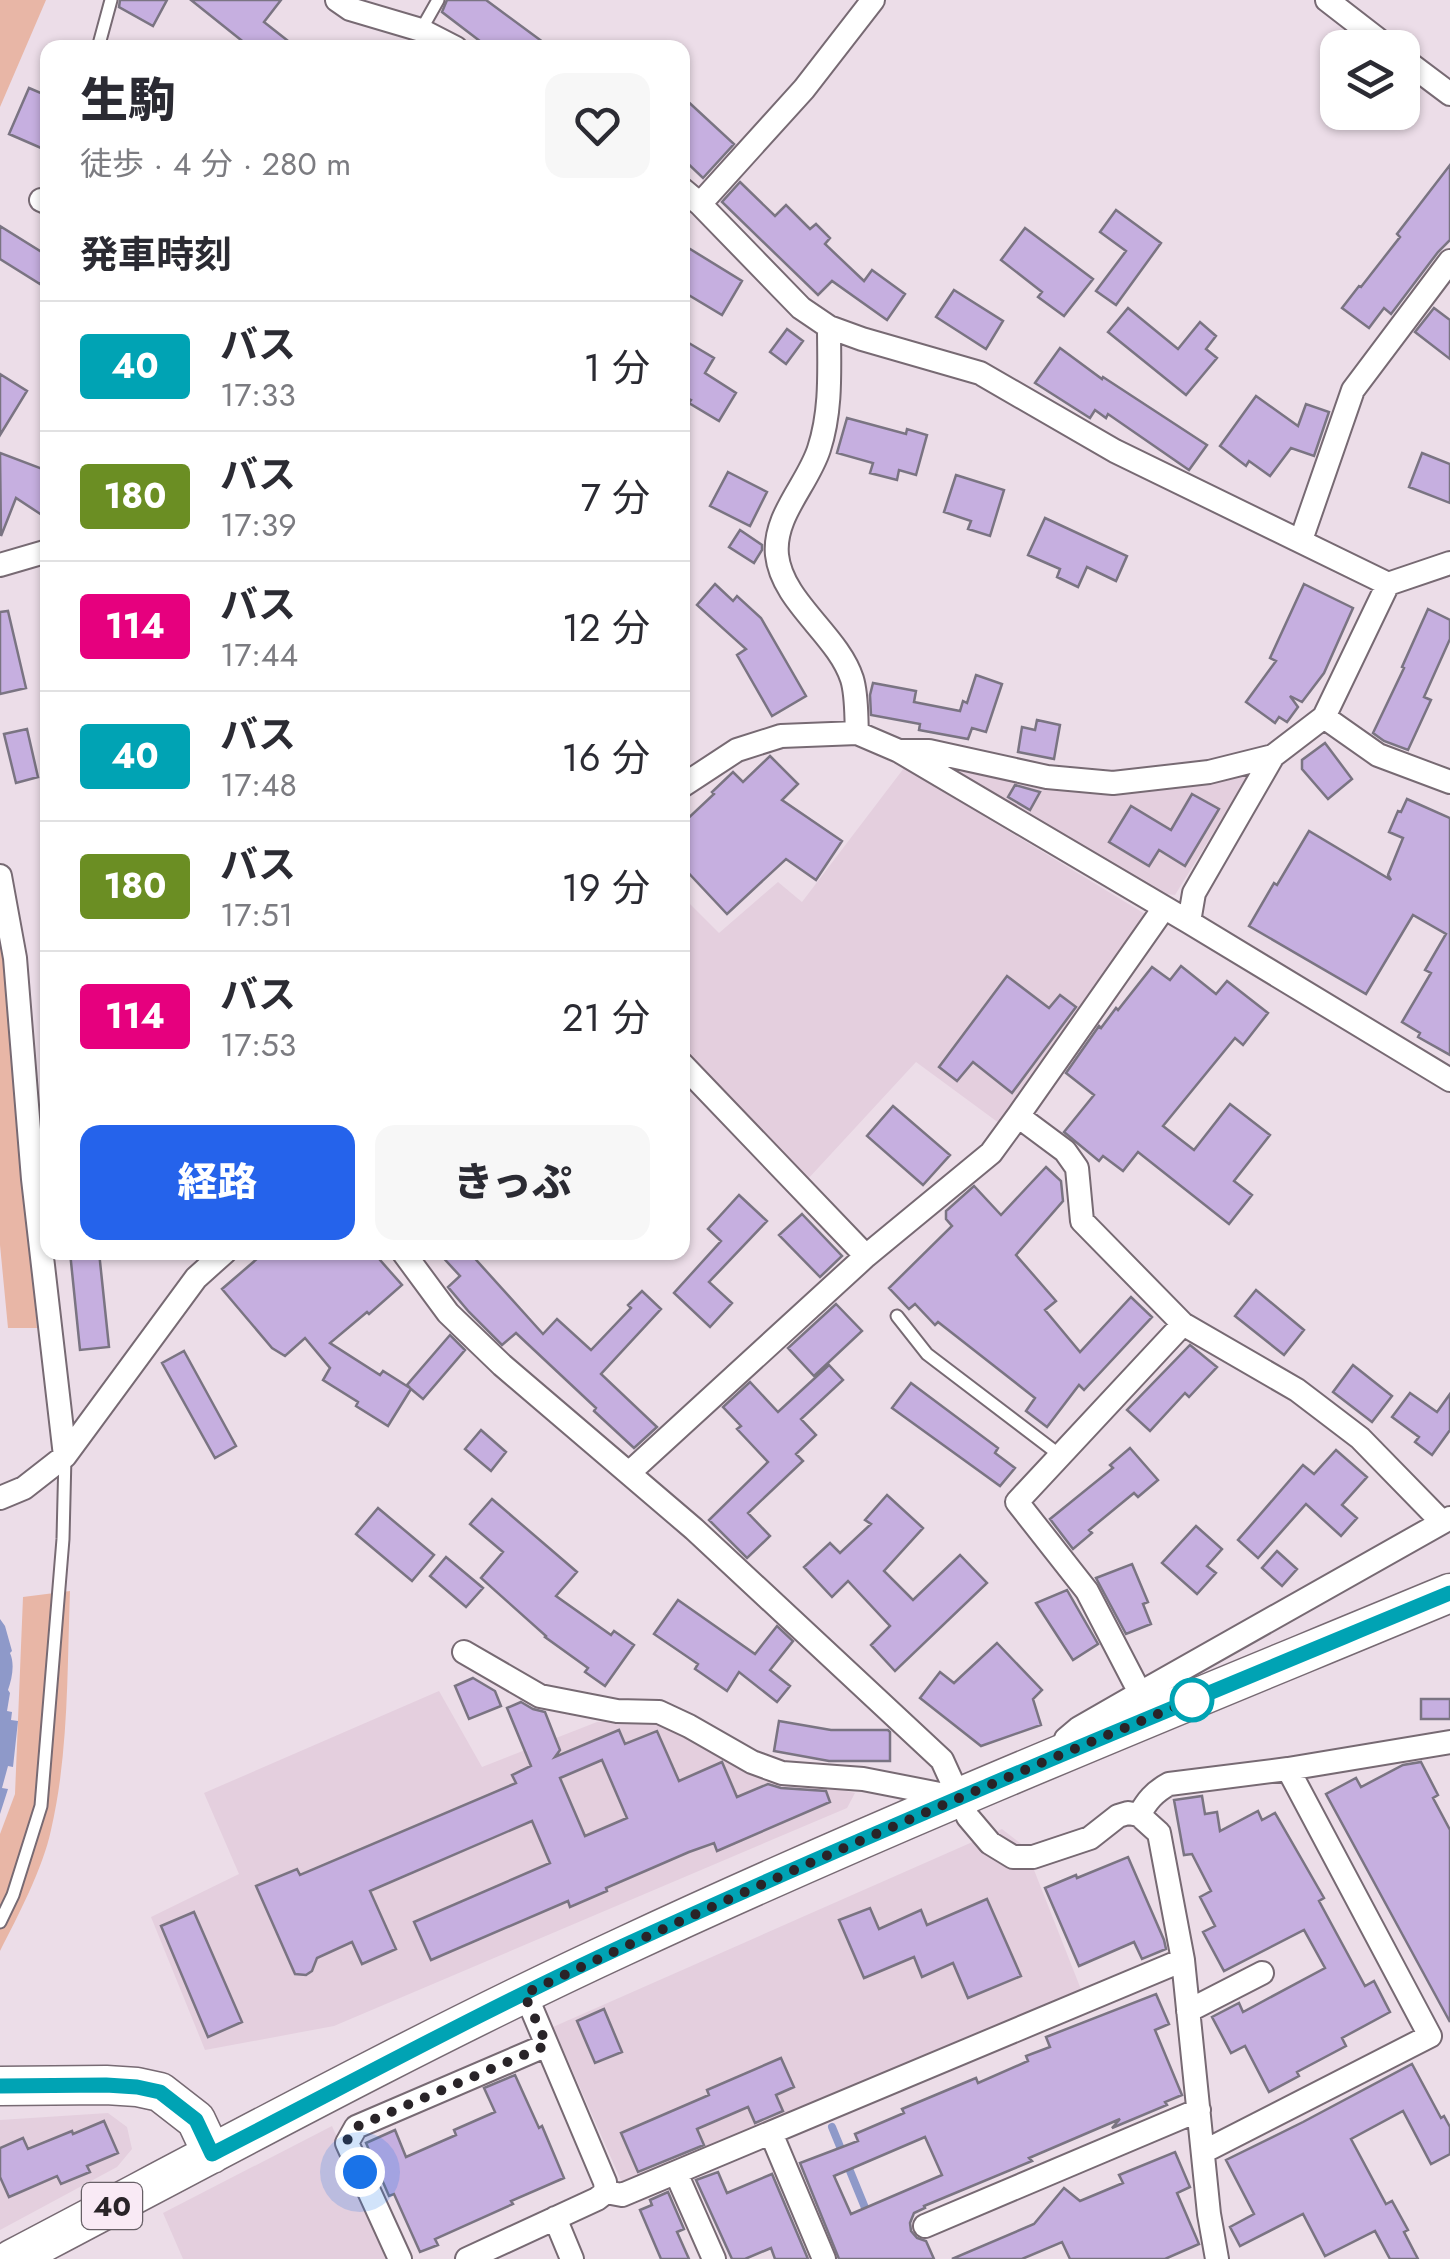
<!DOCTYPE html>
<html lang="ja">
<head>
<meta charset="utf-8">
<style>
	:root { --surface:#fff; --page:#f7f7f7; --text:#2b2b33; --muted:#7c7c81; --line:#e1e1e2; --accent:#2563eb }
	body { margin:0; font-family:Jost,"Noto Sans JP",sans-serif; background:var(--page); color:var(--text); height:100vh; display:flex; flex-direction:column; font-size:38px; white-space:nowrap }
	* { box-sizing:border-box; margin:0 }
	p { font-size:32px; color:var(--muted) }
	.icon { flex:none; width:55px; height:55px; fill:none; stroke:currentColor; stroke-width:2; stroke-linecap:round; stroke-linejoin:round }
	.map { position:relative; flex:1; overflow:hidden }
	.side { position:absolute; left:40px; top:40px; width:650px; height:1220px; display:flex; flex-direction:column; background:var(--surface); border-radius:20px; box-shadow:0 2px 8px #0004 }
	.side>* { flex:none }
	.badge { padding:0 20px; border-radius:8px; font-size:35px; line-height:65px }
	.buttons { position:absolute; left:1320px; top:30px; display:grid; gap:20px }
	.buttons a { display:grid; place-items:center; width:100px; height:100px; border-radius:20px; background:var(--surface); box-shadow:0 2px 8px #0004; font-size:50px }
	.you { position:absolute; width:50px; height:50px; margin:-25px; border:8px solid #fff; border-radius:50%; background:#1a73e8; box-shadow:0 0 0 15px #1a73e833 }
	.map>.badge { position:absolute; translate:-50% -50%; box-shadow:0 0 0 5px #fff }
	h2 { padding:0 40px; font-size:38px; line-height:90px }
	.round { display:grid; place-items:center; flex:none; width:105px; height:105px; border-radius:20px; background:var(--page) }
	.headline { display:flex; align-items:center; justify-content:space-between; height:170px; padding:0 40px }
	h1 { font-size:48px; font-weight:800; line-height:75px }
	.primary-button { display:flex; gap:20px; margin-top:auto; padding:20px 40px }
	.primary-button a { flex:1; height:115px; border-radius:20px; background:var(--accent); color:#fff; font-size:40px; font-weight:800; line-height:115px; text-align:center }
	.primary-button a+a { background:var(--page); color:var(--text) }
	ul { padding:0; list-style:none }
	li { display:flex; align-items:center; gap:30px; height:130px; padding:0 40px; border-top:2px solid var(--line) }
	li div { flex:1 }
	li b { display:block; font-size:38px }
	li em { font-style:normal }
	li .badge { min-width:110px; font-weight:700; text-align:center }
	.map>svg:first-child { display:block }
	.built { fill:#e4cfde }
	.green { fill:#e8b6a6 }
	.water { fill:#8e99c9 }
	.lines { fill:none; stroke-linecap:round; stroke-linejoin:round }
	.stream { stroke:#8e99c9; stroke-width:8 }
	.building { fill:#c6afe0; stroke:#7a7482; stroke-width:2.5; fill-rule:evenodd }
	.service-casing { stroke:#776a73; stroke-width:15 }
	.minor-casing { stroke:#776a73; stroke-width:26 }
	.primary-casing { stroke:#776a73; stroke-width:41 }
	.service { stroke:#fff; stroke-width:11 }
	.minor { stroke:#fff; stroke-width:22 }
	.primary { stroke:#fff; stroke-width:38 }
	.line-casing { stroke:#fff; stroke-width:22 }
	.line { stroke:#00a3b4; stroke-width:15 }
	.walk { stroke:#292428; stroke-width:10; stroke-dasharray:0 18 }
	.stop-dot { fill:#fff; stroke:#00a3b4; stroke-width:5 }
	.labels { text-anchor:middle; stroke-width:9; stroke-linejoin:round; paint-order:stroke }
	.shield { fill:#f9eaf5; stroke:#675f66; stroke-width:2.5 }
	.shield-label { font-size:28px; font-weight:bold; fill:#292428 }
</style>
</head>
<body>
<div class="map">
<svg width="1450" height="2259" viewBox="0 0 1450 2259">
	<rect width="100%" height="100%" fill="#ecdde8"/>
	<!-- built -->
	<path class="built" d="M951 761 1054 784 1254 767 1175 895 1159 893 942 767Z
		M904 768 1150 917 1003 1126 916 1062 807 1180 683 1054 682 896 719 933 778 882 802 902Z
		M439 1691 482 1767 597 1722 659 1719 757 1771 855 1793 847 1808 334 2026 205 2050 151 1917 239 1874 204 1793Z
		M1002 1829 1025 1847 1082 1992 624 2187 553 2027Z
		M108 2113 127 2127 132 2149 117 2167 0 2230V2120Z
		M332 2126 391 2259H183L163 2213Z"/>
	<!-- green -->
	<path class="green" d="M0 0H46L0 107Z
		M0 925 5 946 37 1328H8L0 1245Z
		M70 1591C67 1671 69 1752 51 1830 43 1868 18 1916 0 1951V1834L15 1794 23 1597Z"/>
	<!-- water -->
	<path class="water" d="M0 1619 5 1626 12 1651 10 1653C15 1664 12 1679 8 1690L10 1693 7 1711 12 1712 11 1720 18 1721 13 1767 8 1766 2 1788 8 1789 0 1814Z"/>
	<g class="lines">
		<!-- stream -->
		<path class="stream" d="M832 2127 868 2215"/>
	</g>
	<!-- building -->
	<path class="building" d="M120 0H167L153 26 119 7Z
		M191 0H281L264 22 297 48H251Z
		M447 0H486L551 48H489L442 12Z
		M29 88 48 96V151L9 134Z
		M682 96 734 144 703 178 682 158Z
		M1450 165V240L1438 252 1391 314 1384 308 1369 328 1342 308 1359 286 1361 287 1400 237 1397 234Z
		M740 182 775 216 786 205 810 229 816 224 830 238 825 244 864 281 872 270 905 294 887 320 832 281 818 295 722 202Z
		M1116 210 1161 243 1116 305 1096 291 1126 251 1100 232Z
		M0 226 48 256V272L40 284 0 259Z
		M1025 228 1093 279 1064 316 1038 297 1042 292 1001 260Z
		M682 244 742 281 722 315 682 291Z
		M954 290 1003 321 986 349 936 317Z
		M1128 308 1178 349 1200 322 1216 336 1206 349 1217 358 1186 395 1108 332Z
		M1434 308 1450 320V359L1415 332Z
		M787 329 803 341 786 364 770 352Z
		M682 339 714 358 705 373 736 393 719 421 689 403 691 400 689 399 682 409Z
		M1060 348 1102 379 1103 377 1207 445 1189 470 1108 414 1106 418 1095 410 1090 418 1035 383Z
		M0 374 27 391 0 435Z
		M1256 396 1298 426 1306 404 1329 412 1314 456 1291 448 1270 476 1249 461 1246 466 1220 446Z
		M847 418 906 434 907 429 927 435 916 475 899 470 897 480 870 473 873 463 837 453Z
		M0 453 48 471V519L16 498 1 536Z
		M1422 453 1450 464V503L1409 487Z
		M728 472 767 492 750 526 710 506Z
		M956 475 1004 490 990 536 968 529 971 521 944 512Z
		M1045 518 1127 556 1116 581 1087 567 1078 587 1057 577 1060 569 1028 555Z
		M740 530 762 545V550L754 563 729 547Z
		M715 584 733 601 737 596 761 618 806 696 772 716 737 655 746 649 697 605Z
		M1304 584 1353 608 1324 673 1302 702 1290 696 1298 707 1287 722 1279 717 1275 723 1246 702 1276 661 1270 658Z
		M1428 609 1450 620V639L1424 697 1431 700 1408 750 1384 741 1373 733 1404 668 1402 667Z
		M8 611 26 688 0 694V612Z
		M976 675 1002 684 986 732 972 728 968 739 919 730 920 724 871 715 870 695 873 683 916 691 914 702 960 711 963 701 967 703Z
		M1037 720 1060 725 1054 759 1018 752 1022 727 1035 730Z
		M27 729 38 777 16 783 4 734Z
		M1325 743 1352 779 1328 799 1302 769V760Z
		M770 756 798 784 782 800 842 841 816 880 786 859 727 914 682 866V824L714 794 712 792 733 772 743 782Z
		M1015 785 1040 792 1030 810 1008 797Z
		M1192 794 1219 809 1185 866 1159 850 1149 866 1109 842 1131 806 1171 830Z
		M1407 799 1450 818V1055L1418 1037 1420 1033 1402 1022 1431 973 1425 970 1446 934 1413 915 1366 994 1249 926 1274 883 1277 885 1309 831 1391 880 1388 875 1403 838 1389 832 1398 811 1401 812Z
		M1181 966 1216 994 1227 981 1268 1013 1243 1045 1235 1038 1163 1126 1194 1150 1230 1104 1270 1135 1234 1181 1252 1195 1229 1224 1138 1152 1123 1171 1103 1156 1099 1161 1064 1132 1094 1095 1066 1073 1099 1026 1101 1028 1116 1008 1118 1010 1152 967 1170 980Z
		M1007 976 1049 1008 1060 995 1076 1007 1012 1093 973 1062 957 1081 939 1067Z
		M893 1106 950 1155 923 1185 867 1136Z
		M1046 1167 1061 1181 1063 1201 1016 1255 1056 1301 1045 1310 1080 1352 1131 1297 1152 1317 1084 1390 1079 1385 1047 1427 1026 1411 1035 1398 938 1322 935 1325 915 1304 909 1309 889 1288 952 1226 946 1219V1211L974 1186 1001 1215Z
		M739 1195 767 1221 709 1282 732 1303 710 1327 674 1293 721 1241 708 1229Z
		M802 1214 842 1256 820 1277 779 1235Z
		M70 1252H99L109 1347 80 1350Z
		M265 1252H373L402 1285 369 1314 367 1312 330 1343 380 1375 383 1371 410 1388 407 1385 450 1335 465 1350 423 1399 411 1389 388 1426 356 1406 358 1402 323 1380 330 1368 305 1338 285 1356 272 1348 222 1289Z
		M438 1252H469L543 1334 557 1319 591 1350 631 1308 628 1305 642 1291 661 1309 601 1374 657 1427 634 1448 594 1411 596 1408 516 1333 502 1345 469 1312 448 1287 460 1276Z
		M1256 1290 1304 1330 1284 1355 1235 1316Z
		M836 1304 862 1331 814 1376 788 1348Z
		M1190 1345 1217 1367 1189 1397 1185 1393 1150 1431 1127 1410Z
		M184 1351 236 1446 215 1458 162 1363Z
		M829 1365 843 1380 801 1419 816 1435 796 1454 803 1461 748 1513 770 1536 747 1558 709 1520 768 1462 737 1429 741 1426 723 1407 750 1382 778 1412Z
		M1353 1365 1392 1396 1372 1422 1333 1392Z
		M911 1383 998 1448 995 1453 1015 1468 1000 1486 892 1408Z
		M1410 1393 1437 1412 1450 1394V1430L1432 1455 1415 1442 1419 1437 1392 1417Z
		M481 1430 506 1452 491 1471 465 1449Z
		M1130 1448 1158 1480 1138 1497 1134 1493 1089 1530 1092 1533 1073 1549 1050 1519 1113 1468 1110 1465Z
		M1336 1450 1367 1477 1342 1505 1357 1518 1341 1536 1306 1504 1258 1558 1238 1540 1303 1465 1314 1474Z
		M887 1495 923 1528 884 1571 913 1600 960 1555 987 1583 895 1671 871 1645 890 1626 848 1581 832 1597 804 1567 830 1543 840 1553 871 1524 865 1520Z
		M492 1499 577 1572 556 1596 611 1635 614 1631 634 1645 605 1686 585 1672 588 1668 545 1637 546 1636 481 1578 503 1552 470 1524Z
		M378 1508 434 1555 412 1581 356 1534Z
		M1196 1526 1222 1549 1207 1566 1216 1573 1197 1594 1162 1563Z
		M1277 1551 1297 1569 1282 1586 1262 1568Z
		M446 1557 483 1588 466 1607 430 1576Z
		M1132 1564 1148 1602 1143 1604 1151 1624 1126 1634 1096 1578Z
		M1067 1590 1098 1644 1073 1660 1036 1603Z
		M678 1600 755 1654 777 1626 793 1641 770 1670 790 1686 777 1702 739 1672 727 1691 695 1669 698 1664 654 1634Z
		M997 1643 1042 1690 1033 1699 1041 1725 981 1746 920 1698 940 1672 954 1683Z
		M473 1678 495 1691 501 1706 469 1719 455 1686Z
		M1421 1699H1450V1719H1421Z
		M521 1702 533 1709 545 1712 560 1750 555 1757 619 1730 625 1744 657 1731 679 1781 722 1762 737 1797 768 1784 781 1788 826 1791 830 1802 717 1851 714 1843 689 1852 606 1888 607 1891 570 1907 568 1901 431 1960 414 1922 550 1863 532 1821 370 1891 396 1949 362 1964 352 1942 317 1958 312 1971 306 1975 295 1974 256 1886 297 1869 300 1875 516 1783 512 1775 531 1766 507 1708ZM602 1760 627 1818 585 1836 560 1778Z
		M779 1721 831 1730H888L890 1732V1761H829L774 1751Z
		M1421 1762 1438 1795 1433 1798 1450 1830V2022L1326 1794 1356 1778 1361 1787 1403 1765Z
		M1202 1796 1205 1814 1217 1812 1220 1831 1258 1811 1262 1820 1275 1813 1324 1898 1319 1901 1365 1986 1374 1981 1390 2012 1342 2038 1346 2046 1297 2072 1299 2076 1269 2092 1245 2046 1231 2053 1212 2017 1239 2003 1243 2012 1325 1968 1304 1930 1224 1971 1203 1932 1215 1926 1200 1897 1211 1891 1192 1854 1184 1855 1174 1800Z
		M1128 1857 1164 1940 1166 1949 1142 1959 1134 1942 1079 1966 1045 1888 1076 1875 1077 1878Z
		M987 1899 1021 1976 968 1998 953 1963 922 1977 914 1957 864 1978 839 1920 870 1908 879 1929 921 1910 927 1925Z
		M194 1912 242 2022 208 2037 161 1926Z
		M1156 1994 1169 2024 1155 2030 1182 2095 1165 2102 1167 2105 1112 2128 1120 2119 1029 2158 1032 2161 924 2206 925 2208 914 2213 910 2223 911 2231 917 2238 926 2241 934 2259H839L800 2163 858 2141 855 2134 904 2113 902 2109 976 2078 978 2083 1028 2061 1026 2056 1050 2047 1046 2037ZM925 2137 942 2175 851 2214 834 2176Z
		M604 2009 622 2052 595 2063 577 2021Z
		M781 2058 794 2087 776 2095 783 2111 755 2123 748 2107 697 2129 704 2145 638 2172 621 2133 709 2095 707 2090Z
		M1412 2064 1441 2118 1444 2116 1450 2127V2154L1431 2164 1403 2111 1351 2139 1386 2204 1392 2201 1408 2230 1404 2232 1418 2259H1390L1375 2231 1325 2256 1303 2214 1240 2246 1230 2227 1254 2214 1226 2160 1303 2122Z
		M515 2075 539 2128 542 2126 564 2178 511 2201 513 2204 435 2239 438 2245 420 2252 394 2194 389 2196 366 2143 395 2130 406 2157 456 2135 454 2130 495 2112 484 2088Z
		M104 2121 118 2153 87 2166 90 2172 61 2184 57 2176 9 2197 0 2177V2148L23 2138 28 2149 72 2131 73 2134Z
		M1175 2152 1190 2187 1177 2193 1199 2244 1165 2259H1070L1062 2242 1022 2259H952L1034 2224 1064 2188 1080 2201 1123 2183 1119 2175Z
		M718 2172 727 2193 772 2174 808 2259H775L771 2248 745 2259H732L696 2180Z
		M668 2192 684 2229 677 2232 689 2259H661L640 2210 652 2205 650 2200Z"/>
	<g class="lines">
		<!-- service casing -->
		<g class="service-casing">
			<path id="service" d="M421 30 438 0
				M98 48 111 0
				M897 1316 927 1354 1061 1456
				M0 1922 13 1895 41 1806 63 1539 65 1456"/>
		</g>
		<!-- minor casing -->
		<g class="minor-casing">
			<path id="minor" d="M337 0 350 9 421 30 456 48
				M1327 0 1389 48
				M1402 58 1450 94
				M682 189 700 204 801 308 829 327 862 339 980 373 1115 451 1388 584
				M41 200 48 203
				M700 204 804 89 873 0
				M829 327C829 368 832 409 819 449 808 484 773 516 777 555 782 602 838 635 852 679 857 695 856 716 857 733
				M1301 540 1353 390 1450 261
				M0 565 48 551
				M1324 717 1378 755 1450 782
				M899 751H929L1047 777 1113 783 1209 772 1273 756 1324 717 1388 584 1450 563
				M682 786 737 750 781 736 857 733 899 751 1189 922 1450 1080
				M0 876 15 958 33 1179 65 1456
				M1189 922 1194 893 1273 756
				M682 1064 866 1256
				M1018 1116 1164 908
				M403 1252 448 1313 502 1365 694 1529 942 1760 968 1817 990 1843 1013 1857H1033L1090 1838 1118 1816 1128 1813 1139 1815 1159 1833 1183 1960 1209 2214 1217 2259
				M629 1473 866 1256 991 1153 1018 1116 1065 1151 1077 1168 1082 1221 1183 1324 1297 1390 1360 1438 1442 1522
				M0 1498 24 1488 65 1456 196 1278 225 1252
				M464 1652 540 1696 617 1711 659 1712 689 1726 752 1762 782 1773 863 1779 955 1797
				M1140 1693 1087 1591 1017 1502 1183 1324
				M1066 1739 1079 1728 1140 1693 1450 1518
				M1139 1815C1147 1801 1154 1792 1169 1784L1288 1769 1450 1742
				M1188 2011 1262 1973
				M771 2133 824 2259
				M1203 2152 1430 2036 1288 1769
				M676 2173 714 2259
				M606 2192 622 2195 1183 1960
				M555 2218 572 2259
				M925 2226 1199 2110
				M400 2259 347 2143 356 2127 547 2045
				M467 2259 597 2199 606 2192 605 2182 525 1993"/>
		</g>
		<!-- primary casing -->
		<g class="primary-casing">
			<path id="primary" d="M0 2086 106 2085 137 2087 160 2092 196 2120 212 2154
				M12 2259C214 2153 415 2043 622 1947 894 1820 1173 1708 1450 1593"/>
		</g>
		<!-- service -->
		<use href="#service" class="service"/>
		<!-- minor -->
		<use href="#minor" class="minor"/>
		<!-- primary -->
		<use href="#primary" class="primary"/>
	</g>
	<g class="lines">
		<!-- line casing -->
		<g class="line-casing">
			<path id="line" d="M0 2086 106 2085 137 2087 160 2092 196 2120 212 2154C349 2084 484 2010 623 1946 896 1821 1173 1708 1450 1593"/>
		</g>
		<!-- line -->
		<use href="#line" class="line"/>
		<!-- walk -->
		<path class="walk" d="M360 2172 346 2142 356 2127 547 2045 524 1994C749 1887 977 1789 1206 1694L1192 1700"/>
	</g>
	<!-- markers -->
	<circle class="stop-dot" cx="1192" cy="1700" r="20"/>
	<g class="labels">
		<!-- shield labels -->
		<rect class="shield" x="82" y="2183" width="60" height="46" rx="8"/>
		<g class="shield-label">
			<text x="112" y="2216">40</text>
		</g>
	</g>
</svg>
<div class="buttons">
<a><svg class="icon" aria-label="layers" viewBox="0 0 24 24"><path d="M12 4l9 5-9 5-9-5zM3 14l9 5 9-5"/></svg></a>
</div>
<div class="you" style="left:360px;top:2172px"></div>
<section class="side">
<div class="headline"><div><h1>生駒</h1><p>徒歩 · 4 分 · 280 m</p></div><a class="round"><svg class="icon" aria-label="heart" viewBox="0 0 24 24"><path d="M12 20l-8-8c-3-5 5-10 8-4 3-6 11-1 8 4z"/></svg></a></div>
<h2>発車時刻</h2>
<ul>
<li><span class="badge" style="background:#00a3b4;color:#fff">40</span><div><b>バス</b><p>17:33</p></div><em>1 分</em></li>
<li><span class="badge" style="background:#6b8e23;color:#fff">180</span><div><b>バス</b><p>17:39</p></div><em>7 分</em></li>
<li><span class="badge" style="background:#e6007e;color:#fff">114</span><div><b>バス</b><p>17:44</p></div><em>12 分</em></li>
<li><span class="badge" style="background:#00a3b4;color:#fff">40</span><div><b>バス</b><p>17:48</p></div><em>16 分</em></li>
<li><span class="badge" style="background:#6b8e23;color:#fff">180</span><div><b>バス</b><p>17:51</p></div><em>19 分</em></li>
<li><span class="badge" style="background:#e6007e;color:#fff">114</span><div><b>バス</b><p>17:53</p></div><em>21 分</em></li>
</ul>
<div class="primary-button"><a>経路</a><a>きっぷ</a></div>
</section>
</div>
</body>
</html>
